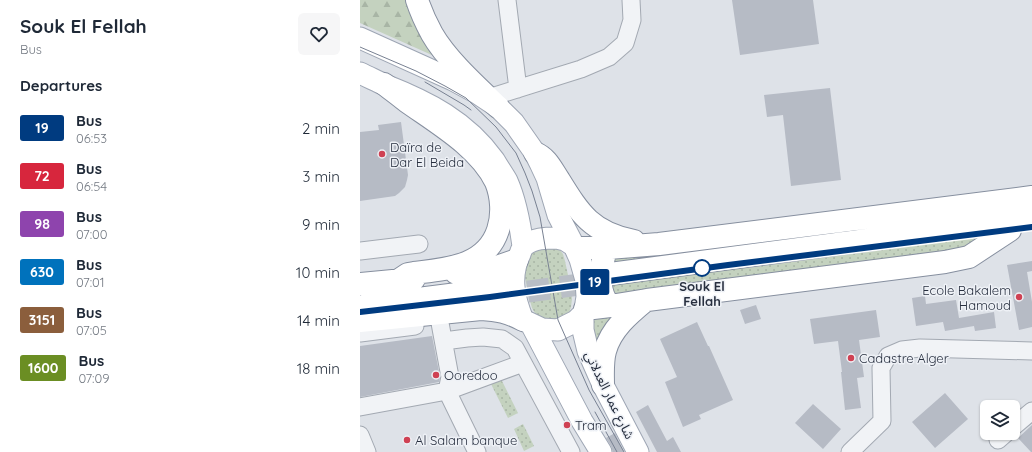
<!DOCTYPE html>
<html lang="en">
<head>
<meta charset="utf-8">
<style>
	:root { --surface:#fff; --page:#f6f6f7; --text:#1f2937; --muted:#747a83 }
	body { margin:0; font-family:Quicksand,"Noto Sans Arabic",sans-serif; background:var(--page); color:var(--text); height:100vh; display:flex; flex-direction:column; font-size:15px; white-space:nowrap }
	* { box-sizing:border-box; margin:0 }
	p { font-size:13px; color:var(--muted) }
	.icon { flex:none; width:22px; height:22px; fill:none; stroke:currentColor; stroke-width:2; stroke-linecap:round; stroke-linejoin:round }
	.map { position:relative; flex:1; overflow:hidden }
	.drawer { display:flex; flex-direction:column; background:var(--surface); width:360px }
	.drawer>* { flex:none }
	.badge { padding:0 8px; border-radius:3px; font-size:14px; line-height:26px }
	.fabs { position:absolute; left:620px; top:400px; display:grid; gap:8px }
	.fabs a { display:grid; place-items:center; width:40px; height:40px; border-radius:6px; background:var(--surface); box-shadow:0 1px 3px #0004; font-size:20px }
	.map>.badge { position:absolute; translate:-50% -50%; box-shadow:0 0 0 2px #fff }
	h2 { padding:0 20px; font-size:15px; line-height:36px }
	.round { display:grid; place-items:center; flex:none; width:42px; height:42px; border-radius:6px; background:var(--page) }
	.overview { display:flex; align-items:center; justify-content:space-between; height:68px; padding:0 20px }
	h1 { font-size:19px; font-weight:700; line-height:30px }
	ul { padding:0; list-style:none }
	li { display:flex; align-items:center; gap:12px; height:48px; padding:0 20px }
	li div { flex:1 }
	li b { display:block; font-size:15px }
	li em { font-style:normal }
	li .badge { min-width:44px; font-weight:700; text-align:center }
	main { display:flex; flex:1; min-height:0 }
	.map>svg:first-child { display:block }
	.green { fill:url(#green-dots) }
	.forest { fill:url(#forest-firs) }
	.building { fill:#b6bbc5 }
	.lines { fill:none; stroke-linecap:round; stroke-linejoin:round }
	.highway-tunnel { stroke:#b9bec6; stroke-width:22; stroke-dasharray:22 11; stroke-linecap:butt }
	.minor-casing { stroke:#a3a9b2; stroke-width:19 }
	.major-casing { stroke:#9ea6b4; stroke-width:23 }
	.highway-casing { stroke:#868f9f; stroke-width:24 }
	.minor { stroke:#f1f3f6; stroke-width:17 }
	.major { stroke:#fff; stroke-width:21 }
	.highway { stroke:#fff; stroke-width:22 }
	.tram { stroke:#788192; stroke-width:1 }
	.line-casing { stroke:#fff; stroke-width:9 }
	.line { stroke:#003b80; stroke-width:6 }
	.poi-dot { fill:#cf4153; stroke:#eef1f6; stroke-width:1.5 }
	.stop-dot { fill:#fff; stroke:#003b80; stroke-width:2 }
	.labels { text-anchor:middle; stroke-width:3; stroke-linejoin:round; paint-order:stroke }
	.poi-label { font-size:13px; fill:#272f3f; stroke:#eef1f6; text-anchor:start }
	.stop-label { font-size:13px; font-weight:bold; fill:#272f3f; stroke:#eef1f6 }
	.street-label { font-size:13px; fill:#272f3f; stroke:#eef1f6 }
</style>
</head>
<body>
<main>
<section class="drawer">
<div class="overview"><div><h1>Souk El Fellah</h1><p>Bus</p></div><a class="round"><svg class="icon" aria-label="heart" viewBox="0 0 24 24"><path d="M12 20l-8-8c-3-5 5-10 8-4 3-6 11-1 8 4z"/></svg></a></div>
<h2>Departures</h2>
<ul>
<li><span class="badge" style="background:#003b80;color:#fff">19</span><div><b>Bus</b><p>06:53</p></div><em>2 min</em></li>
<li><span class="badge" style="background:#d7263d;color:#fff">72</span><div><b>Bus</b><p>06:54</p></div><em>3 min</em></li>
<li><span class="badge" style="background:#8e44ad;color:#fff">98</span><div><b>Bus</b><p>07:00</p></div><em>9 min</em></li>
<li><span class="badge" style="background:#0072bc;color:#fff">630</span><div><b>Bus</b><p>07:01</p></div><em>10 min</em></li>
<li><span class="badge" style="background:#8b5e3c;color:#fff">3151</span><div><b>Bus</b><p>07:05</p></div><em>14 min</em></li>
<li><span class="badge" style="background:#6b8e23;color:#fff">1600</span><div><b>Bus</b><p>07:09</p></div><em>18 min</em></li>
</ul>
</section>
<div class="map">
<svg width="672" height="452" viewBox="0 0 672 452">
	<defs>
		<pattern id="green-dots" width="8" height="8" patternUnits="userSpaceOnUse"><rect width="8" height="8" fill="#c4d2bf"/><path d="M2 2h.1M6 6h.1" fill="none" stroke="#a8b5a5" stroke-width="1.8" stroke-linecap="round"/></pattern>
		<pattern id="forest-firs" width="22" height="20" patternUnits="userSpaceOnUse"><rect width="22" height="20" fill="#c4d2bf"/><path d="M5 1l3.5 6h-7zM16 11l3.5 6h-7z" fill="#a8b5a5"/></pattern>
	</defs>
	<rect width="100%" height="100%" fill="#dee2e8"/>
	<!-- green -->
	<path class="green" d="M672 201 369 268H387L619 237 607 247 596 252 252 299 248 258Z
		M197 246 203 254 205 261 211 289 212 299 211 307 208 316 190 323 176 315 172 308 169 297 164 273 169 250Z
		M271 306 237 358 231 319Z
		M141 379 158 413 148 418 131 384Z
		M163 424 174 446 164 451 154 429Z"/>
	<!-- forest -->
	<path class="forest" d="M0 0H52L83 60 0 23Z"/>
	<!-- building -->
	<path class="building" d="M372 0H453L459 44 380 55Z
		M470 88 481 180 431 186 423 115 407 117 404 95Z
		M41 122 48 175 47 180 45 187 39 193 35 196 0 201V132L19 130 18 125Z
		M672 261V271L667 272 672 302V327L659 330 647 265Z
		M565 296 566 304 596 300 599 318 634 312 636 328 615 331 614 326 585 331 583 322 556 326 552 298Z
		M396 305 401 319 385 324 380 310Z
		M516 310 520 337 499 340 504 377 497 378 501 408 485 410 481 372H482L478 341 454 344 450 319Z
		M337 322 348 346H349L373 400 339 415 341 419 323 427 305 382 317 377 300 339Z
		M72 336 80 377 79 382 0 397V346Z
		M585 393 608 419 575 448 552 422Z
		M453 404 481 429 463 449 435 423Z
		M288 405 307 441 313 437 321 452H297L276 412Z
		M672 425V452H671L658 438Z
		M255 433 264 452H253L251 446 246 438Z"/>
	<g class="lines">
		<!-- highway-tunnel -->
		<path class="highway-tunnel" d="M135 296 246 281"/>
		<!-- minor casing -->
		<g class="minor-casing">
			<path id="minor" d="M147 0 158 89
				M128 98 221 69 249 57 265 43 272 20 271 0
				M0 251 59 244
				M80 323 90 377 87 391 107 432 117 452
				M0 333 55 326
				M84 341 107 338 123 337 142 339 155 348 211 452
				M0 407 87 391 163 363
				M653 427 672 411
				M0 435 7 452
				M638 440 646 433
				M490 452 522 421 521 368 528 356 542 350 560 348 672 351"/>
		</g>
		<!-- major casing -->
		<g class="major-casing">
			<path id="major" d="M0 38 93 80 117 93 138 107 154 123 175 153 180 163 187 178 198 215 214 246
				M0 73C8 77 17 81 25 85 68 102 106 121 134 160 138 167 143 174 147 181 156 201 160 224 163 246
				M197 238 205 240 214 246 220 259 226 280 227 297 225 309 223 314 216 321 198 330 182 329 163 320C154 298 149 276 160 254 161 251 162 248 164 246 173 238 186 238 197 238Z
				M223 314V330L228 351 243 385 278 452
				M171 324 222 421 241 452"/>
		</g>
		<!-- highway casing -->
		<g class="highway-casing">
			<path id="highway" d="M57 0C61 12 66 23 72 34 87 60 116 86 138 107
				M24 84C32 90 39 95 46 101 77 123 119 147 136 182 142 197 143 215 138 230 126 267 86 269 54 273L48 274 39 280
				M175 153C187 158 191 168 199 180 220 214 232 233 274 241
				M216 248H248L299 244 672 197
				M244 257C239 272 238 294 250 306
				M131 269C147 280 150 295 136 310
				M96 273 131 269 157 260
				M250 274 672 218
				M0 284 54 279
				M3 306 129 290
				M225 309 250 306 287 300 585 262 609 257 650 230
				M0 321 121 309C138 310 148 312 163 320
				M243 385C243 374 242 362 245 351 251 329 269 314 286 300"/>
		</g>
		<!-- minor -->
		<use href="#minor" class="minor"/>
		<!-- major -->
		<use href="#major" class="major"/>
		<!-- highway -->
		<use href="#highway" class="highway"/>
		<!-- tram -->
		<path class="tram" d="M0 47 56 71 85 86 106 98 136 127 156 153 165 173 172 191 180 217 198 320 229 390 264 452
			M65 82 104 105 111 110
			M235 412 257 452"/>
	</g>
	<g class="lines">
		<!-- line casing -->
		<g class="line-casing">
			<path id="line" d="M0 312 130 297 368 265 672 227"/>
		</g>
		<!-- line -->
		<use href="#line" class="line"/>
	</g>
	<!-- markers -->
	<g class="poi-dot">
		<circle cx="22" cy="154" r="4"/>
		<circle cx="659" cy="297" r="4"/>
		<circle cx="491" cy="358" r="4"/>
		<circle cx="76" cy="375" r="4"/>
		<circle cx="207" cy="425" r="4"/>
		<circle cx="47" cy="440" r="4"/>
	</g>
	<circle class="stop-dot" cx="342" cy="268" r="8"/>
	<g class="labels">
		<!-- poi labels -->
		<g class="poi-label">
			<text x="30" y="152">Daïra de<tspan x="30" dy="15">Dar El Beida</tspan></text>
			<text x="651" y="295" text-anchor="end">Ecole Bakalem<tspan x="651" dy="15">Hamoud</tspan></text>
			<text x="499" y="363">Cadastre Alger</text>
			<text x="84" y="380">Ooredoo</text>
			<text x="215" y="430">Tram</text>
			<text x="55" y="445">Al Salam banque</text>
		</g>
		<!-- stop labels -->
		<g class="stop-label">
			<text x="342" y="291">Souk El<tspan x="342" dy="15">Fellah</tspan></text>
		</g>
		<!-- street labels -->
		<g class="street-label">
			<text transform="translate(250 395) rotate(64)" y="5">شارع عمار العدلاني</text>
		</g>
	</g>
</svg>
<div class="fabs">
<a><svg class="icon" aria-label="layers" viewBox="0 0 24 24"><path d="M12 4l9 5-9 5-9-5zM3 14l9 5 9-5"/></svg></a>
</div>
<b class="badge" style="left:235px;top:282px;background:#003b80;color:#fff">19</b>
</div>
</main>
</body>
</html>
